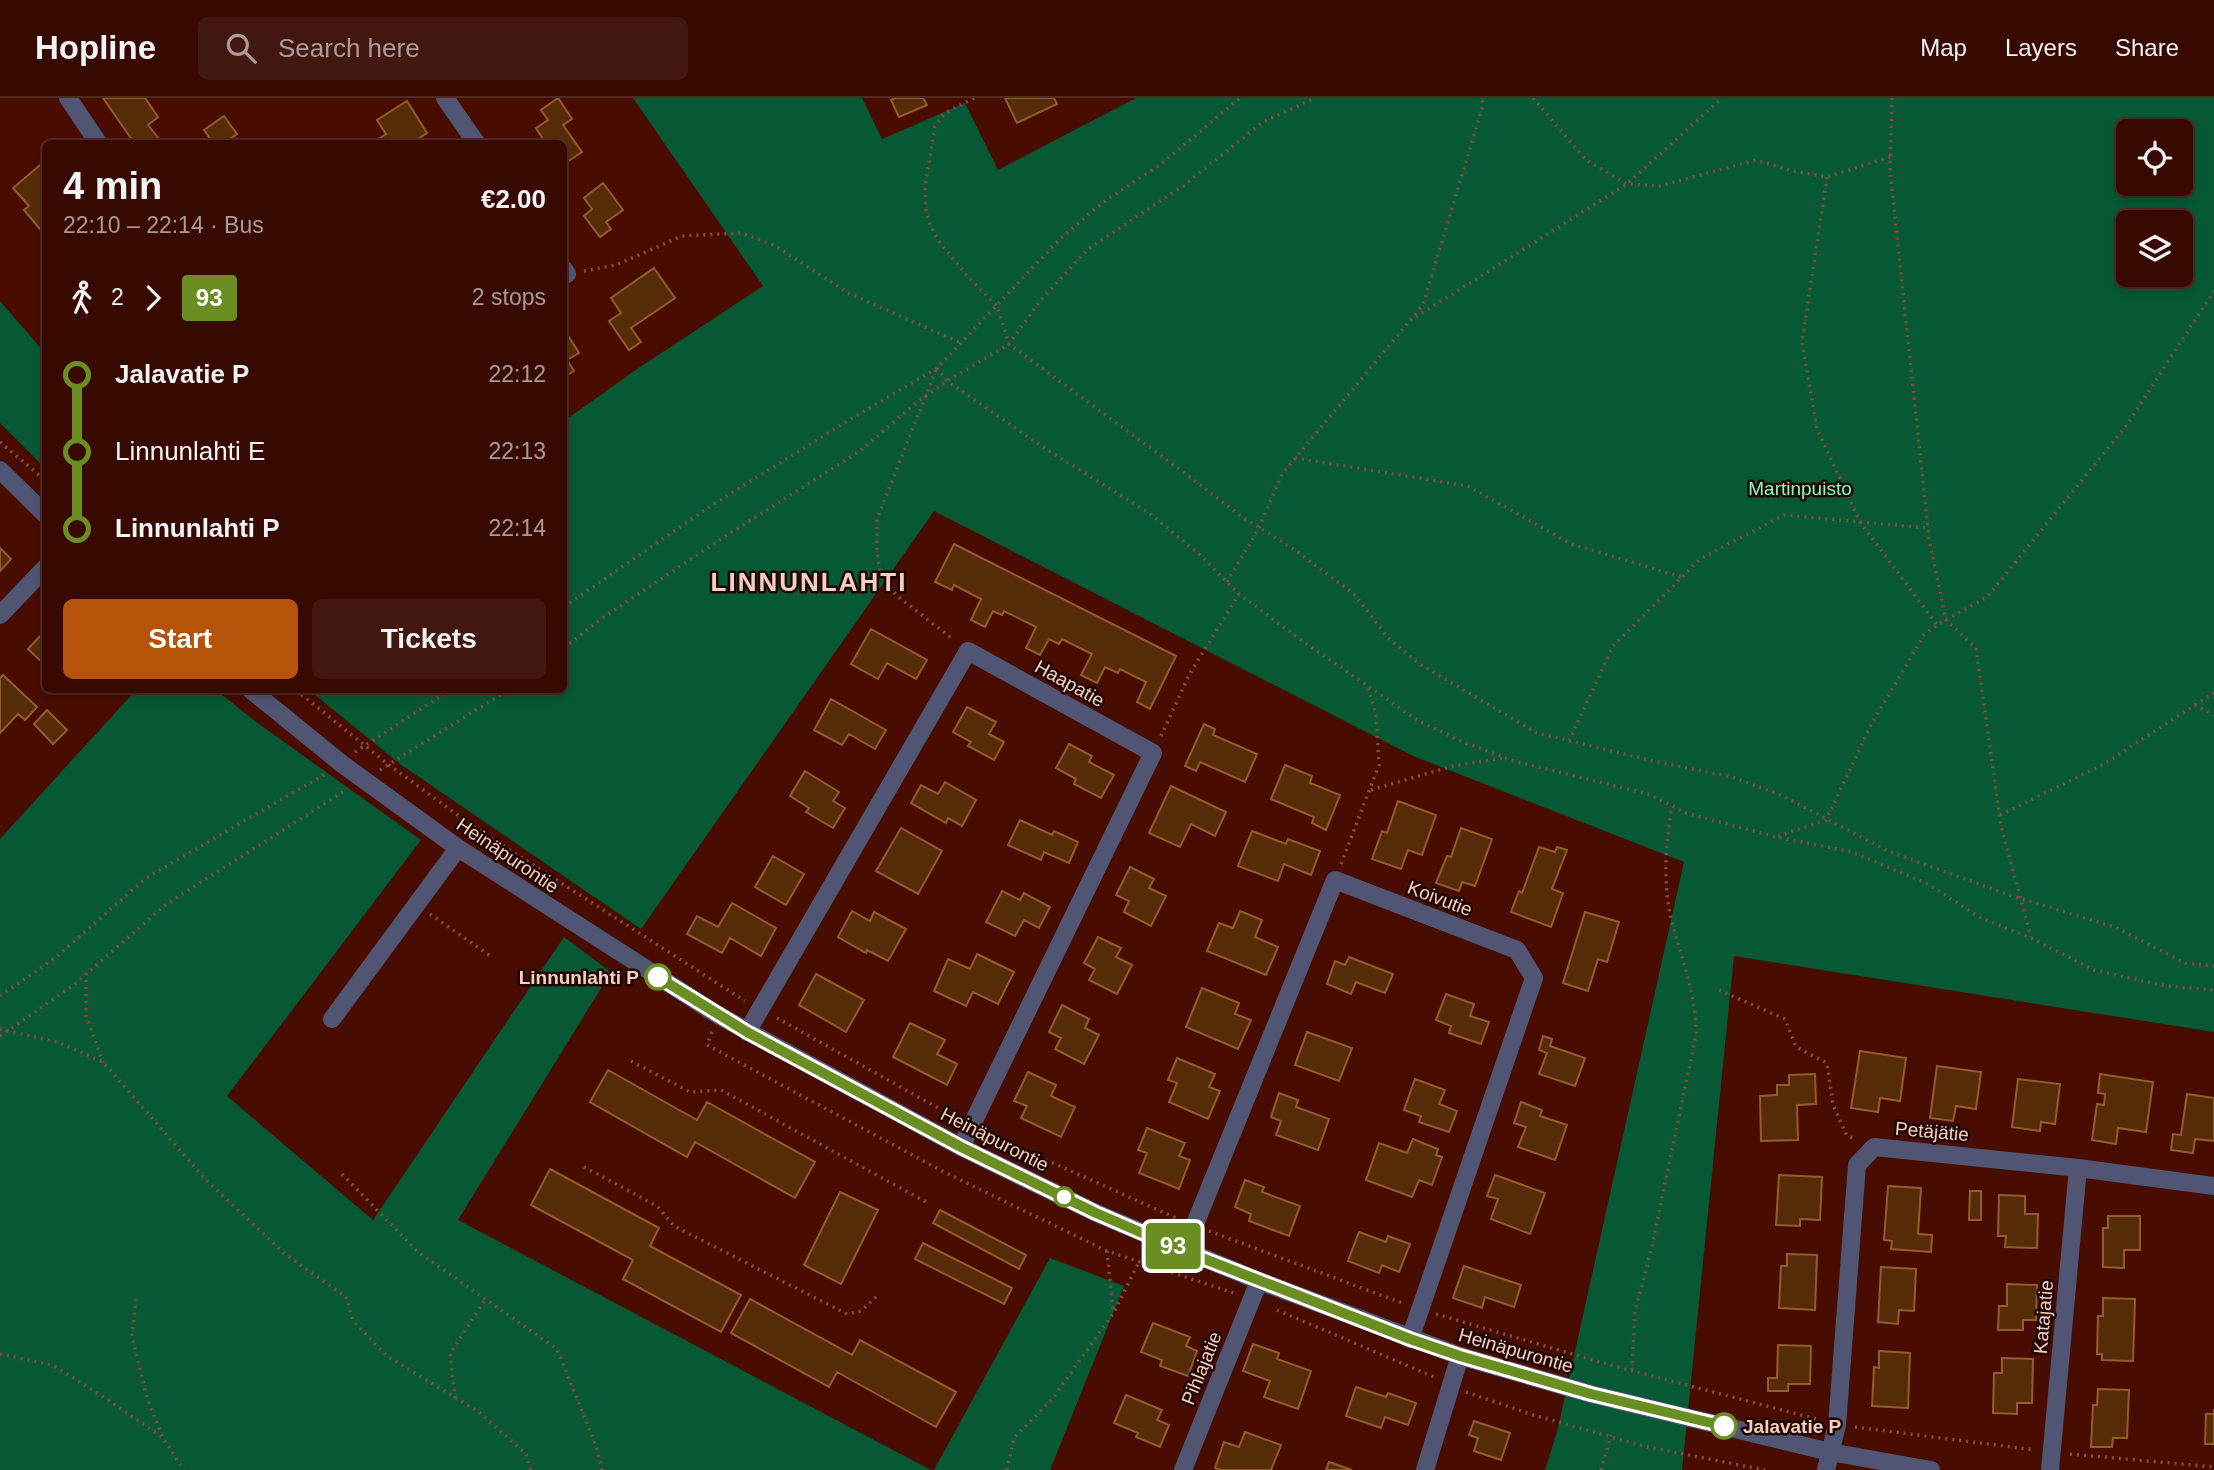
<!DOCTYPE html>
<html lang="en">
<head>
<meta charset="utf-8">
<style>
	:root { --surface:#370900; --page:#42170f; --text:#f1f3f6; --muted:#aa9a99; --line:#512a22; --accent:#b45309 }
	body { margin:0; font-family:Arial,sans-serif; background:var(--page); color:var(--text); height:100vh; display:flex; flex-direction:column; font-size:26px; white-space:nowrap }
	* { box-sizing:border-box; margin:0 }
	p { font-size:23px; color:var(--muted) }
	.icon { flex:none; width:38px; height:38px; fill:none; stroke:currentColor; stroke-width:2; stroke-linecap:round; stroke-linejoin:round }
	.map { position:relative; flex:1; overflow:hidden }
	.panel { position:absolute; left:42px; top:42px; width:525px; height:553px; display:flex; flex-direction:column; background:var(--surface); border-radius:10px; box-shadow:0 4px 10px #0003,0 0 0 2px var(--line) }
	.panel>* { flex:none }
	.badge { padding:0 14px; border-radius:5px; font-size:24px; line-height:46px }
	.controls { position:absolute; left:2116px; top:21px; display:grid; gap:14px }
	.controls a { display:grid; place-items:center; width:77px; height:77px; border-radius:10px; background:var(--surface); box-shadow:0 4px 10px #0003,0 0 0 2px var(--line); font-size:35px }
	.map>.badge { position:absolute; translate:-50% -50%; box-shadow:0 0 0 4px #fff }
	.legs { display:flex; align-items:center; gap:10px; height:77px; padding:0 21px; font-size:23px }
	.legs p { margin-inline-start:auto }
	.head { display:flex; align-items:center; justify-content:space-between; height:119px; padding:0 21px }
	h1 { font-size:38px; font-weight:700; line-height:52px }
	.cta { display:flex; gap:14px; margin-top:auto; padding:14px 21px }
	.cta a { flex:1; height:80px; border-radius:10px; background:var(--accent); color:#fff; font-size:28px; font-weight:700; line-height:80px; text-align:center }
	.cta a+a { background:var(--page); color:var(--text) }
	ul { padding:0 21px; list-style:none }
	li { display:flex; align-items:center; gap:24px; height:77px; font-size:26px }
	li i { display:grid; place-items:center; width:10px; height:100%; margin:0 9px; background:currentColor }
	li i::after { content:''; width:18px; height:18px; margin:-9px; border:5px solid; border-radius:50%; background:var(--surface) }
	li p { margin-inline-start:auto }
	li:first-child i { background:linear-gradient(#0000 50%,currentColor 0) }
	li:last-child i { background:linear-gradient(currentColor 50%,#0000 0) }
	header { display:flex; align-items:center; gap:42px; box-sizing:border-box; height:98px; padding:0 35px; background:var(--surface); border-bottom:2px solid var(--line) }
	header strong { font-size:33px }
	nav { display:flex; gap:38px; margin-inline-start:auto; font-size:24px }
	.search { width:490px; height:63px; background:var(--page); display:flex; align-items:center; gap:18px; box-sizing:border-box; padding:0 24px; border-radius:10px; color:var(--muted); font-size:26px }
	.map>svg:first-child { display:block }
	.green { fill:#075835; fill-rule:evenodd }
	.building { fill:#552c07; stroke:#935b2e; stroke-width:2 }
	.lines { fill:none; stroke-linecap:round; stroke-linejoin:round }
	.path { stroke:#844e42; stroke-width:3.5; stroke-dasharray:2 5; stroke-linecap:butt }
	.minor { stroke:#505573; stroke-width:18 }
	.line-1-casing { stroke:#fff; stroke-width:16 }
	.line-1 { stroke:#6b8e23; stroke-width:10 }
	.stop-1-dot { fill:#fff; stroke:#6b8e23; stroke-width:3.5 }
	.labels { text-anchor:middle; stroke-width:5; stroke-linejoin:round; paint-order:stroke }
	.park-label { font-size:19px; fill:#87fcbb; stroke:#1f0601 }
	.street-label { font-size:19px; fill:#f5cec2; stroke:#1f0601 }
	.stop-label { font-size:19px; font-weight:bold; fill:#f5cec2; stroke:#1f0601; text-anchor:end }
	.district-label { font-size:26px; font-weight:bold; letter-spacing:2px; fill:#f5cec2; stroke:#1f0601 }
</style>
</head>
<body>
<header>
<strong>Hopline</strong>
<div class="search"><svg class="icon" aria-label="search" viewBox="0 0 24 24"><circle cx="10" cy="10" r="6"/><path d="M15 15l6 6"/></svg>Search here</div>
<nav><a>Map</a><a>Layers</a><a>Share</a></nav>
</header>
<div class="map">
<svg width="2214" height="1372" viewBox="0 0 2214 1372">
	<rect width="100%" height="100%" fill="#490c00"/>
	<!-- green -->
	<path class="green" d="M633 0H862L882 41 965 5 998 72 1136 0H2214V934L1734 858 1682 1372H1545L1557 1334 1684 764 1413 658 934 413 641 831 400 666 309 592H564V323L637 271 763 188ZM2128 33H2180V86H2128ZM2128 124H2180V177H2128Z
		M0 203 45 255V370L0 325Z
		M136 592H216L259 626 421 742 227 998 373 1122 564 839 611 874 458 1122 931 1372H0V741Z
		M1050 1160 1124 1188 1050 1372H934Z"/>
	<!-- building -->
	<path class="building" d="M103 0H145L158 19 148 27 160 42 155 46H135Z
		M558 0 572 21 563 27 582 54 564 66V46H546L536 30 548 22 541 12Z
		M895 0H923L927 7 899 19 891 2Z
		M1005 0H1054L1057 6 1017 25Z
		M407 3 427 35 415 43 416 46H382L379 41 386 36 377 22Z
		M224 18 237 36 223 46H214L204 32Z
		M40 67 46 73 44 136 24 112 29 108 13 90Z
		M603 85 623 112 606 124 611 131 600 139 584 118 592 111 584 100Z
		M654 170 675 200 631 230 641 244 629 252 609 223 621 215 611 200Z
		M567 236 579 255 567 262 574 273 564 279V238Z
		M954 446 1176 558 1150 611 1137 604 1146 584 1120 571 1118 575 1105 569 1097 585 1081 577 1092 556 1062 541 1059 546 1049 541 1040 557 1026 550 1036 529 1004 513 1002 517 993 513 985 529 971 522 981 501 954 487 952 492 935 484Z
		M0 450 11 461 0 473Z
		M871 531 927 562 916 581 887 565 878 581 851 566Z
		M46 532V568L28 551Z
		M3 577 37 609 25 622 18 616 0 635V580Z
		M831 601 886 632 875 651 849 636 842 647 814 632Z
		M967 609 996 624 989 636 1004 644 994 662 968 648 971 644 953 634Z
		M47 612 67 632 53 646 34 626Z
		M1204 626 1215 631 1213 637 1257 656 1245 684 1200 664 1196 673 1185 668Z
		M1069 646 1092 658 1089 664 1114 677 1101 700 1074 686 1076 681 1056 670Z
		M1285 667 1312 678 1310 685 1340 697 1326 732 1312 725 1314 719 1271 701Z
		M805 673 839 694 833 703 845 710 833 730 806 714 809 710 790 698Z
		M945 684 976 702 962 728 948 720 946 725 911 705 921 687 938 696Z
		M1171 688 1226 714 1215 738 1191 726 1180 749 1149 735Z
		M1398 703 1436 717 1422 757 1408 752 1401 771 1372 761 1382 733 1387 735Z
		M1020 722 1052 737 1054 733 1078 744 1069 765 1044 754 1041 762 1008 747Z
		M901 730 942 753 918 796 876 773Z
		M1461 730 1492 741 1475 788 1462 784 1459 793 1436 785 1447 758 1451 759Z
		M1252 733 1286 746 1288 741 1320 753 1311 777 1284 766 1278 783 1238 768Z
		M1539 749 1555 754 1557 749 1567 752 1552 791 1563 795 1551 829 1511 814 1519 793 1522 795Z
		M773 758 804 776 786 807 755 789Z
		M1130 769 1154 781 1149 790 1166 798 1151 828 1124 814 1129 803 1116 797Z
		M1002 793 1020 802 1024 795 1050 809 1039 830 1024 822 1015 838 986 824Z
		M732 805 776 830 761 858 730 840 722 855 687 836 697 818 718 829Z
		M852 813 870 823 874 814 906 831 888 863 867 852 866 855 838 839Z
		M1240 813 1262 822 1255 839 1278 849 1266 877 1207 853 1219 825 1233 830Z
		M1585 814 1619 824 1607 864 1598 861 1588 893 1563 885Z
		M1098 839 1121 850 1116 859 1132 867 1117 896 1089 882 1095 871 1084 865Z
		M977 856 1014 874 998 906 973 894 966 908 934 893 948 861 970 871Z
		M1349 859 1393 876 1385 895 1356 884 1351 896 1327 886 1335 863 1345 867Z
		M816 876 864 902 846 934 799 907Z
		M1202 890 1239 905 1235 916 1251 922 1238 951 1186 929Z
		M1446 896 1474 906 1470 918 1489 924 1481 946 1449 935 1451 928 1436 922Z
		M1062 907 1089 921 1085 930 1099 937 1084 966 1055 951 1061 940 1049 934Z
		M910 925 945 942 937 956 957 966 947 987 893 959Z
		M1307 934 1352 950 1339 983 1295 967Z
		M1543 938 1552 941 1550 948 1585 960 1575 988 1539 976 1547 955 1539 952Z
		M1860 953 1906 960 1900 1003 1880 1000 1878 1014 1851 1010Z
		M1177 960 1215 976 1209 989 1220 993 1208 1021 1169 1004 1177 985 1168 982Z
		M1937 968 1981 974 1976 1011 1956 1008 1953 1023 1930 1020Z
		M608 972 697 1022 707 1004 815 1064 795 1100 695 1044 687 1059 590 1004Z
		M1028 974 1056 987 1051 998 1075 1009 1061 1039 1021 1020 1027 1008 1014 1003Z
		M1815 976 1816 1006 1797 1007 1798 1042 1761 1043 1760 998 1777 997V987H1789V977Z
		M2100 976 2153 984 2146 1034 2118 1030 2116 1046 2092 1042 2097 1006 2104 1007 2105 996 2098 995Z
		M1415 981 1445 992 1439 1006 1457 1013 1449 1034 1419 1024 1421 1018 1404 1012Z
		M2018 981 2060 986 2055 1026 2041 1024 2040 1033 2012 1029Z
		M1279 995 1298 1002 1296 1009 1329 1021 1318 1052 1276 1037 1281 1023 1271 1019Z
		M2187 996 2214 1000V1043L2195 1041 2193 1055 2171 1052 2173 1036 2181 1037Z
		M1521 1004 1542 1012 1540 1018 1567 1027 1555 1062 1518 1049 1526 1029 1514 1025Z
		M1147 1030 1185 1045 1179 1058 1190 1062 1179 1091 1139 1075 1147 1055 1138 1052Z
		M1413 1041 1438 1051 1436 1057 1442 1059 1432 1087 1419 1082 1412 1099 1366 1082 1379 1045 1407 1055Z
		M550 1071 659 1130 650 1148 741 1197 721 1234 623 1181 633 1162 531 1107Z
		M1495 1077 1545 1095 1530 1136 1491 1121 1498 1101 1487 1098Z
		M1779 1077 1822 1079 1820 1122 1800 1121V1128L1776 1127Z
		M1245 1082 1264 1089 1262 1094 1300 1108 1289 1138 1249 1123 1251 1116 1235 1109Z
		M1888 1088 1921 1090 1918 1136 1932 1137 1931 1154 1891 1151 1892 1143 1884 1142Z
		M1970 1093H1981V1122H1969Z
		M840 1094 878 1112 841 1186 804 1167Z
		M1999 1097 2025 1098V1116H2038L2037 1150 2005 1149 2006 1138H1998Z
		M940 1112 1026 1157 1019 1171 933 1125Z
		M2108 1118H2140V1152H2124V1170L2103 1169V1130H2108Z
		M1359 1134 1386 1144 1388 1138 1410 1146 1399 1174 1382 1167 1379 1175 1348 1163Z
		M923 1145 1012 1190 1004 1206 915 1161Z
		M1787 1156 1817 1157 1815 1212 1779 1210 1781 1168H1787Z
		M1464 1168 1521 1187 1514 1209 1485 1199 1482 1210 1453 1200Z
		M1881 1169 1916 1171 1914 1213 1899 1212 1898 1226 1878 1224Z
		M2007 1186 2037 1187 2036 1222H2023V1232H1998L1999 1208H2007Z
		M2103 1200 2135 1201 2133 1263 2102 1262V1256H2097L2098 1218H2103Z
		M750 1201 852 1257 860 1242 956 1294 936 1329 837 1274 829 1289 731 1235Z
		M1153 1225 1190 1239 1186 1248 1197 1253 1188 1278 1160 1268 1162 1262 1141 1254Z
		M1253 1246 1279 1255 1277 1261 1311 1273 1298 1311 1264 1299 1270 1283 1243 1273Z
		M1778 1247 1811 1248 1810 1286H1788V1293H1768V1280H1777Z
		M1879 1253 1910 1255 1908 1310 1872 1308 1874 1269 1879 1270Z
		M2002 1260 2033 1261 2032 1305H2017V1316L1993 1315 1994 1275H2002Z
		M1356 1289 1386 1299 1388 1295 1416 1305 1408 1327 1385 1319 1381 1330 1346 1318Z
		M2098 1291 2129 1292 2127 1340H2113L2112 1349H2091L2093 1307H2097Z
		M1126 1297 1162 1312 1157 1322 1169 1327 1160 1349 1136 1339 1138 1335 1114 1325Z
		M2214 1311V1346H2205L2206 1316H2214Z
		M1474 1323 1510 1335 1501 1362 1474 1353 1478 1340 1469 1337Z
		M1245 1334 1281 1347 1271 1372H1221L1215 1370 1224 1344 1239 1349Z
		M1329 1364 1352 1372H1326Z"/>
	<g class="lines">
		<!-- path -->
		<path class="path" d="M974 0 945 15 935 28 925 89 926 114 930 127 938 142 968 179 997 208 1009 246 1186 376 1242 419 1295 452 1354 496 1388 540 1421 567 1537 635 1662 665 1732 679 1781 697 1888 753 2012 798 2115 829 2185 865 2214 868
			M1533 0 1586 62 1627 86 1660 88 1756 62 1793 73 1827 79 1890 59
			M1892 0 1890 72 1929 441 1946 522 1976 550 2001 728 2031 839
			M1827 79 1802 244 1817 331 1860 424 1937 527
			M584 173 616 167 682 138 741 135 774 147 848 195 961 245
			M1416 219 1627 86 1722 0
			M937 270 947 283 1046 351 1149 415 1200 457 1239 496 1297 539 1417 622 1463 644 1514 663 1648 696 1686 715 1776 739 1852 754 1928 786 1981 820 2031 840 2094 872 2166 888 2214 892
			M936 272 877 421V455L880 472 896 497 954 542
			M0 344 46 383
			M1295 360 1468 388 1571 446 1682 479
			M1227 484 1259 430 1282 376 1423 207 1483 7 1482 0
			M564 509 706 411 841 327 937 270 1060 141 1102 105 1161 66 1240 0
			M564 550 601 521 724 439 860 353 916 305 947 283 1009 246 1040 203 1088 151 1183 88 1263 24 1315 0
			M296 592 389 667 474 729 745 903
			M2195 607 2214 595
			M1161 638 1189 577 1239 496
			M1569 643 1613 548 1700 461 1784 417 1928 430
			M355 654 450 592
			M380 672 508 592
			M1371 692 1453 668 1503 660
			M2000 717 2104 666 2195 607 2214 617
			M1778 738 1826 722 1873 623 1924 537 1937 527 1987 499 2126 328 2214 193
			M1341 766 1379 667 1376 617 1368 589
			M430 816 492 859
			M86 875V918L103 964
			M1719 892 1785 921 1796 949 1827 965 1833 1007 1847 1038 1856 1041
			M0 898 55 860 146 780 327 675
			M777 920 956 1020
			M0 931 57 944 103 964 205 1081 285 1156 346 1199 353 1223 387 1258 479 1314 526 1356 531 1372
			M712 934 707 947 944 1074 1107 1153 1234 1195
			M0 938 75 886 165 807 346 692
			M631 963 690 994 721 992 928 1105
			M988 1036 1176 1120
			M584 1069 657 1108 674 1128 847 1216 861 1213 878 1197
			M342 1076 418 1154 557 1251 596 1348 602 1372
			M1209 1133 1402 1205
			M1107 1153 1113 1212
			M136 1201 132 1238 147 1300 163 1340 184 1372
			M1277 1212 1434 1279
			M1436 1216 1610 1267 1820 1322
			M0 1256 52 1267 107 1301 163 1340
			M1632 1272 1635 1214 1652 1148 1696 937C1697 895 1679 856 1670 816 1663 783 1666 741 1672 708
			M1466 1294 1530 1316 1643 1348 1765 1372
			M455 1300 450 1256 486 1200
			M1855 1329 2035 1352
			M2070 1356 2214 1369
			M1007 1372 1014 1340 1053 1300 1114 1214 1139 1164
			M1601 1372 1611 1337"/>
		<!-- minor -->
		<path class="minor" d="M68 0 99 46
			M445 0 477 46
			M564 171 567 176
			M0 372 46 417
			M0 517 46 469
			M251 592 342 666 458 750 718 917 961 1049 1096 1115 1259 1183 1460 1258 1591 1296 1830 1354 1931 1372
			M332 921 458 750
			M747 934 968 553 1153 655 961 1049
			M1184 1153 1335 782 1517 852 1534 880 1410 1241
			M1183 1372 1259 1183
			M1425 1372 1460 1258
			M1826 1372 1837 1327 1857 1067 1874 1049 2078 1070 2214 1088
			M2050 1372 2078 1070"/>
	</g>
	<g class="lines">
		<!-- line-1 casing -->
		<g class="line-1-casing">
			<path id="line-1" d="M658 879 747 934 961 1049 1096 1115 1184 1153 1410 1241 1460 1258 1591 1296 1724 1328"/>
		</g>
		<!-- line-1 -->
		<use href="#line-1" class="line-1"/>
	</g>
	<!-- markers -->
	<g class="stop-1-dot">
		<circle cx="658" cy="879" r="12"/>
		<circle cx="1064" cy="1099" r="9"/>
		<circle cx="1724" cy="1328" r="12"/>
	</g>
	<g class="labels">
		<!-- park labels -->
		<g class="park-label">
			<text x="1800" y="397">Martinpuisto</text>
		</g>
		<!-- street labels -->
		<g class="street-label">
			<text transform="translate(1070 585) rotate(29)" y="7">Haapatie</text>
			<text transform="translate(508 757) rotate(34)" y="7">Heinäpurontie</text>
			<text transform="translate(1440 800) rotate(21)" y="7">Koivutie</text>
			<text transform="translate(1932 1033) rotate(5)" y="7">Petäjätie</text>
			<text transform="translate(995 1041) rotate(27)" y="7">Heinäpurontie</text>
			<text transform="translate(2043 1219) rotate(-85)" y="7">Katajatie</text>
			<text transform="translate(1516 1252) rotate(16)" y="7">Heinäpurontie</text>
			<text transform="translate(1201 1270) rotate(-68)" y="7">Pihlajatie</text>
		</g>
		<!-- stop labels -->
		<g class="stop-label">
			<text x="639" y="886">Linnunlahti P</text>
			<text x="1743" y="1335" text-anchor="start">Jalavatie P</text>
		</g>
		<!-- district labels -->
		<g class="district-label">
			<text x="809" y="493">LINNUNLAHTI</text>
		</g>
	</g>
</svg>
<div class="controls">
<a><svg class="icon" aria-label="locate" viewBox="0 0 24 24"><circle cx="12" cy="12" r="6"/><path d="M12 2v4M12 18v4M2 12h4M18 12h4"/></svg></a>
<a><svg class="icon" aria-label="layers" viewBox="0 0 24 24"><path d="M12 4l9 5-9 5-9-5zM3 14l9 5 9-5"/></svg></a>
</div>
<b class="badge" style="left:1173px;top:1148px;background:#6b8e23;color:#fff">93</b>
<section class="panel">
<div class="head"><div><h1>4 min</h1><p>22:10 – 22:14 · Bus</p></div><b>€2.00</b></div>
<div class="legs"><svg class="icon" aria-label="walk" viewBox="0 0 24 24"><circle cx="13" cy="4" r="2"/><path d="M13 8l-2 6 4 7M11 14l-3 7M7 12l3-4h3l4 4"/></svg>2<svg class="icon" aria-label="forward" viewBox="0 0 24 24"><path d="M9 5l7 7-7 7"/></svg><b class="badge" style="background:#6b8e23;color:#fff">93</b><p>2 stops</p></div>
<ul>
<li><i style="color:#6b8e23"></i><b>Jalavatie P</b><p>22:12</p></li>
<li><i style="color:#6b8e23"></i><span>Linnunlahti E</span><p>22:13</p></li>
<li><i style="color:#6b8e23"></i><b>Linnunlahti P</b><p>22:14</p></li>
</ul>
<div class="cta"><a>Start</a><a>Tickets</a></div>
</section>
</div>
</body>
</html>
